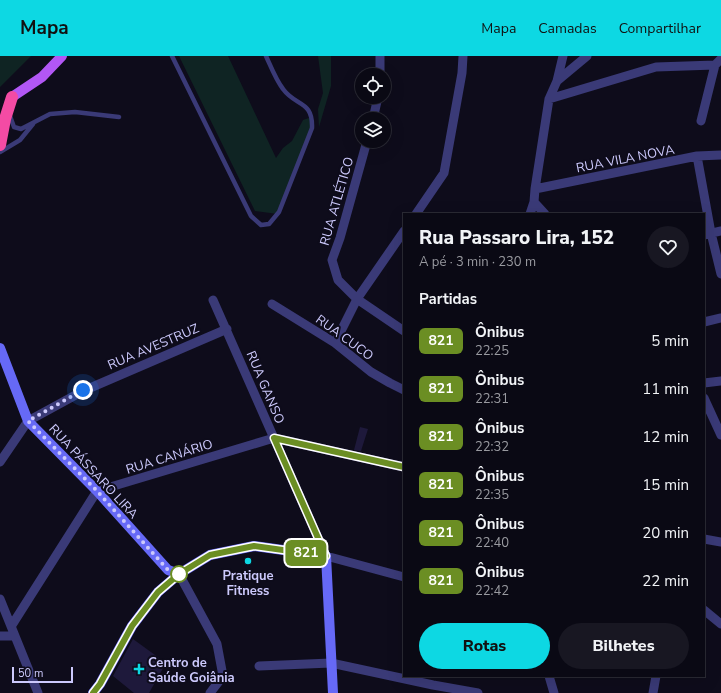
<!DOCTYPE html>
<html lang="pt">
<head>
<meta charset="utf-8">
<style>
	:root { --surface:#0a0914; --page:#181722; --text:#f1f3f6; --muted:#999aa0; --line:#2a2a34; --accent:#0dd8e3 }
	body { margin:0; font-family:"Nunito Sans",sans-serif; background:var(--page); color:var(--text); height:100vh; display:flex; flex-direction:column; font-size:15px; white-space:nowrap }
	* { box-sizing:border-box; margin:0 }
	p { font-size:13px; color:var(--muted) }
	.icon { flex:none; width:22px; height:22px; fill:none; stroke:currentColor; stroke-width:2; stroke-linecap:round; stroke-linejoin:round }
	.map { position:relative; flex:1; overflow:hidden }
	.details { position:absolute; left:403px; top:157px; width:302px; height:464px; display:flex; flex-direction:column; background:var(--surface); border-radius:0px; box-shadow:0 4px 16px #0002,0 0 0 1px var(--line) }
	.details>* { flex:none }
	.badge { padding:0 8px; border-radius:6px; font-size:14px; line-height:26px }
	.tools { position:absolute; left:355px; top:12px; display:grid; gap:8px }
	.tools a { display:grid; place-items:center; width:36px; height:36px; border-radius:50%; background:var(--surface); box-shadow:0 4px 16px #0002,0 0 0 1px var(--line); font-size:20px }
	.scale { position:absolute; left:12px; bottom:10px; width:61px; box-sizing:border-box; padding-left:4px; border:2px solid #ccc9fc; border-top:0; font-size:11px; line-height:14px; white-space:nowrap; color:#ccc9fc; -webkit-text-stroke:3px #0e0c1b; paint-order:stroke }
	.you { position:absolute; width:20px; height:20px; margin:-10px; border:3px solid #fff; border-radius:50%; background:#1a73e8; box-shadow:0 0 0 6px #1a73e833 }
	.map>.badge { position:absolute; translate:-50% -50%; box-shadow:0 0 0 2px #fff }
	h2 { padding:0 16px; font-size:15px; line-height:36px }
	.round { display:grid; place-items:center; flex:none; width:42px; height:42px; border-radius:21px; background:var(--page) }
	.summary { display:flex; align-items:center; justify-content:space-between; height:68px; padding:0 16px }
	h1 { font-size:19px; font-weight:800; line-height:30px }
	.primary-button { display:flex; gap:8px; margin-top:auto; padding:8px 16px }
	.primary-button a { flex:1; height:46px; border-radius:24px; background:var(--accent); color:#111; font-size:16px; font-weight:800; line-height:46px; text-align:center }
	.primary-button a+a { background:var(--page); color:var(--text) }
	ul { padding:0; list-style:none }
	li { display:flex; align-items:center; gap:12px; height:48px; padding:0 16px }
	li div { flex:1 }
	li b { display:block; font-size:15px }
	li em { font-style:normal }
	li .badge { min-width:44px; font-weight:700; text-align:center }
	header { display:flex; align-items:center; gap:24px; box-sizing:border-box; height:56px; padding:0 20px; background:var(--accent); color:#111 }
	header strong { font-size:19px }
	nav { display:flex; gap:22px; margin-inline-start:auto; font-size:14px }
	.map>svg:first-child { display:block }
	.green { fill:#0f2423 }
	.building { fill:#1e193b }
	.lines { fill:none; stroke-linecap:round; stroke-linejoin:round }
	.lane { stroke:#3a3a77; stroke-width:4.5 }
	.street { stroke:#3a3a77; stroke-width:9 }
	.secondary { stroke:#6669f6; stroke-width:10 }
	.primary { stroke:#b257f5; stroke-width:10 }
	.highway { stroke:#f44ba4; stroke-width:12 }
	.line-casing { stroke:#fff; stroke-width:9 }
	.line { stroke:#6b8e23; stroke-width:6 }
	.walk { stroke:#ccc9fc; stroke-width:4; stroke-dasharray:0 7.2 }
	.poi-dot { fill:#0dd8e3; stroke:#0e0c1b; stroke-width:1.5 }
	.stop-dot { fill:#fff; stroke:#6b8e23; stroke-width:2 }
	.labels { text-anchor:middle; stroke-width:4; stroke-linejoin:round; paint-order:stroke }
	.street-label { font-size:13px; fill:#ccc9fc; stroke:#0e0c1b }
	.poi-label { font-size:13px; font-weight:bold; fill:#ccc9fc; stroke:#0e0c1b }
</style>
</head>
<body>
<header>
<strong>Mapa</strong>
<nav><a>Mapa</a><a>Camadas</a><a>Compartilhar</a></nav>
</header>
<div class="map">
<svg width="721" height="637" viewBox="0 0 721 637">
	<rect width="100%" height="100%" fill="#0e0c1b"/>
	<!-- green -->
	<path class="green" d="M0 0H31L0 31Z
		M179 0H228L276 102 283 92 292 85 303 64 312 61V72L278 158 255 155Z
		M318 0H331V30L319 71 318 53 323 37Z"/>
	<!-- building -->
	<path class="building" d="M360 371 368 373 361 395 354 394Z
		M133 583 166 607 149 637H134L113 620Z"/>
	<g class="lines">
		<!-- lane -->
		<path class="lane" d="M172 0 251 160 261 169 269 168 279 156 312 72C313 44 296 51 283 33 276 24 271 11 266 0
			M10 60 14 71 21 73 50 58 75 56 119 61
			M0 96 20 84 33 68"/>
		<!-- street -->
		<path class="street" d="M380 19V0
			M557 25 587 0
			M549 43 656 11 715 9
			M373 63 378 41
			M701 65 715 9 721 3
			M367 85 340 182 332 204 338 224 357 243 404 275
			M697 100 711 177 721 218
			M535 133 697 100 721 99
			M534 146 545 158
			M416 158 444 117 462 17 463 0
			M530 158 534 146 535 133 549 43 557 25 563 0
			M704 179 721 175
			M213 244 326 500 404 521
			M272 248 335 287 371 316 390 327 404 334
			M704 266 721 262
			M335 287 357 243 404 175
			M704 327 721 325
			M704 342 721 379
			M0 406 28 365 83 335 227 273
			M704 483 721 486
			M179 518 217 588 223 620 210 637
			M0 543 38 637
			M704 554 721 568
			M12 569 97 435 274 382 404 411
			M0 580H15
			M259 610 331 607 433 629 478 637
			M549 620 554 637
			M653 637 656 620"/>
		<!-- secondary -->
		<path class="secondary" d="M0 292 28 365 97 435 168 514 179 518
			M93 637 100 628 132 570 158 536 179 518 210 499 254 490 326 500 333 637"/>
		<!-- primary -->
		<path class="primary" d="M12 41 42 21 62 0"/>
		<!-- highway -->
		<path class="highway" d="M0 89 5 63 12 41"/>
	</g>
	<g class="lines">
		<!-- line casing -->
		<g class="line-casing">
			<path id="line" d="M93 637 100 628 132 570 158 536 179 518 210 499 254 490 326 500 274 382 404 411"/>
		</g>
		<!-- line -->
		<use href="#line" class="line"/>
		<!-- walk -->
		<path class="walk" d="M83 334 28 365 97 435 168 514 179 518"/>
	</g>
	<!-- markers -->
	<g class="poi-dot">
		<circle cx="248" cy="505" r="4"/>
		<path d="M137 607h4v4h4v4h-4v4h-4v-4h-4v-4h4z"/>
	</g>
	<circle class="stop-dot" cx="179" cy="518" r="8"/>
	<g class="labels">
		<!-- street labels -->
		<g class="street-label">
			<text transform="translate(625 102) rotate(-11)" y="5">RUA VILA NOVA</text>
			<text transform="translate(336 145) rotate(-74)" y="5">RUA ATLÉTICO</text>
			<text transform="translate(345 281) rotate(36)" y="5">RUA CUCO</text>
			<text transform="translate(153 290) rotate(-23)" y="5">RUA AVESTRUZ</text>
			<text transform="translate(266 331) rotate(67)" y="5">RUA GANSO</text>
			<text transform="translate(169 400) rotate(-17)" y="5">RUA CANÁRIO</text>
			<text transform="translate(94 415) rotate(47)" y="5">RUA PÁSSARO LIRA</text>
		</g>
		<!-- poi labels -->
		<g class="poi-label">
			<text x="248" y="524">Pratique<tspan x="248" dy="15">Fitness</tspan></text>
			<text x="148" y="611" text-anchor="start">Centro de<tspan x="148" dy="15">Saúde Goiânia</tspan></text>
		</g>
	</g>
</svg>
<div class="tools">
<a><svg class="icon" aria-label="locate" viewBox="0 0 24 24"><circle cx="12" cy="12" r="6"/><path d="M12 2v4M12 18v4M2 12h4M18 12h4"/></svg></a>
<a><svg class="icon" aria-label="layers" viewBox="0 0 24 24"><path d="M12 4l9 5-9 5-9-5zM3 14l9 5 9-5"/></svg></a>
</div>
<div class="scale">50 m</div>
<div class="you" style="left:83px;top:334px"></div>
<b class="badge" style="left:306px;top:497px;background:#6b8e23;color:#fff">821</b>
<section class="details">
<div class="summary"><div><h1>Rua Passaro Lira, 152</h1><p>A pé · 3 min · 230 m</p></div><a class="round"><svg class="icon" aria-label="heart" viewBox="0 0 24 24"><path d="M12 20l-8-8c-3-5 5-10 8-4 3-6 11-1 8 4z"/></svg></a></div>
<h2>Partidas</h2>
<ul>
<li><span class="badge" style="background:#6b8e23;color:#fff">821</span><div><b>Ônibus</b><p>22:25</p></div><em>5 min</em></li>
<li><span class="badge" style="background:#6b8e23;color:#fff">821</span><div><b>Ônibus</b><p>22:31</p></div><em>11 min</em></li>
<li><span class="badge" style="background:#6b8e23;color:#fff">821</span><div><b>Ônibus</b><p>22:32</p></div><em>12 min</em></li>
<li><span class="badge" style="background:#6b8e23;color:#fff">821</span><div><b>Ônibus</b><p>22:35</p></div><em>15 min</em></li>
<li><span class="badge" style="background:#6b8e23;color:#fff">821</span><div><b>Ônibus</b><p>22:40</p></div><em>20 min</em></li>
<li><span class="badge" style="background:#6b8e23;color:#fff">821</span><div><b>Ônibus</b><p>22:42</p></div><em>22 min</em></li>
</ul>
<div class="primary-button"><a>Rotas</a><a>Bilhetes</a></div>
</section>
</div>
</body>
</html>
